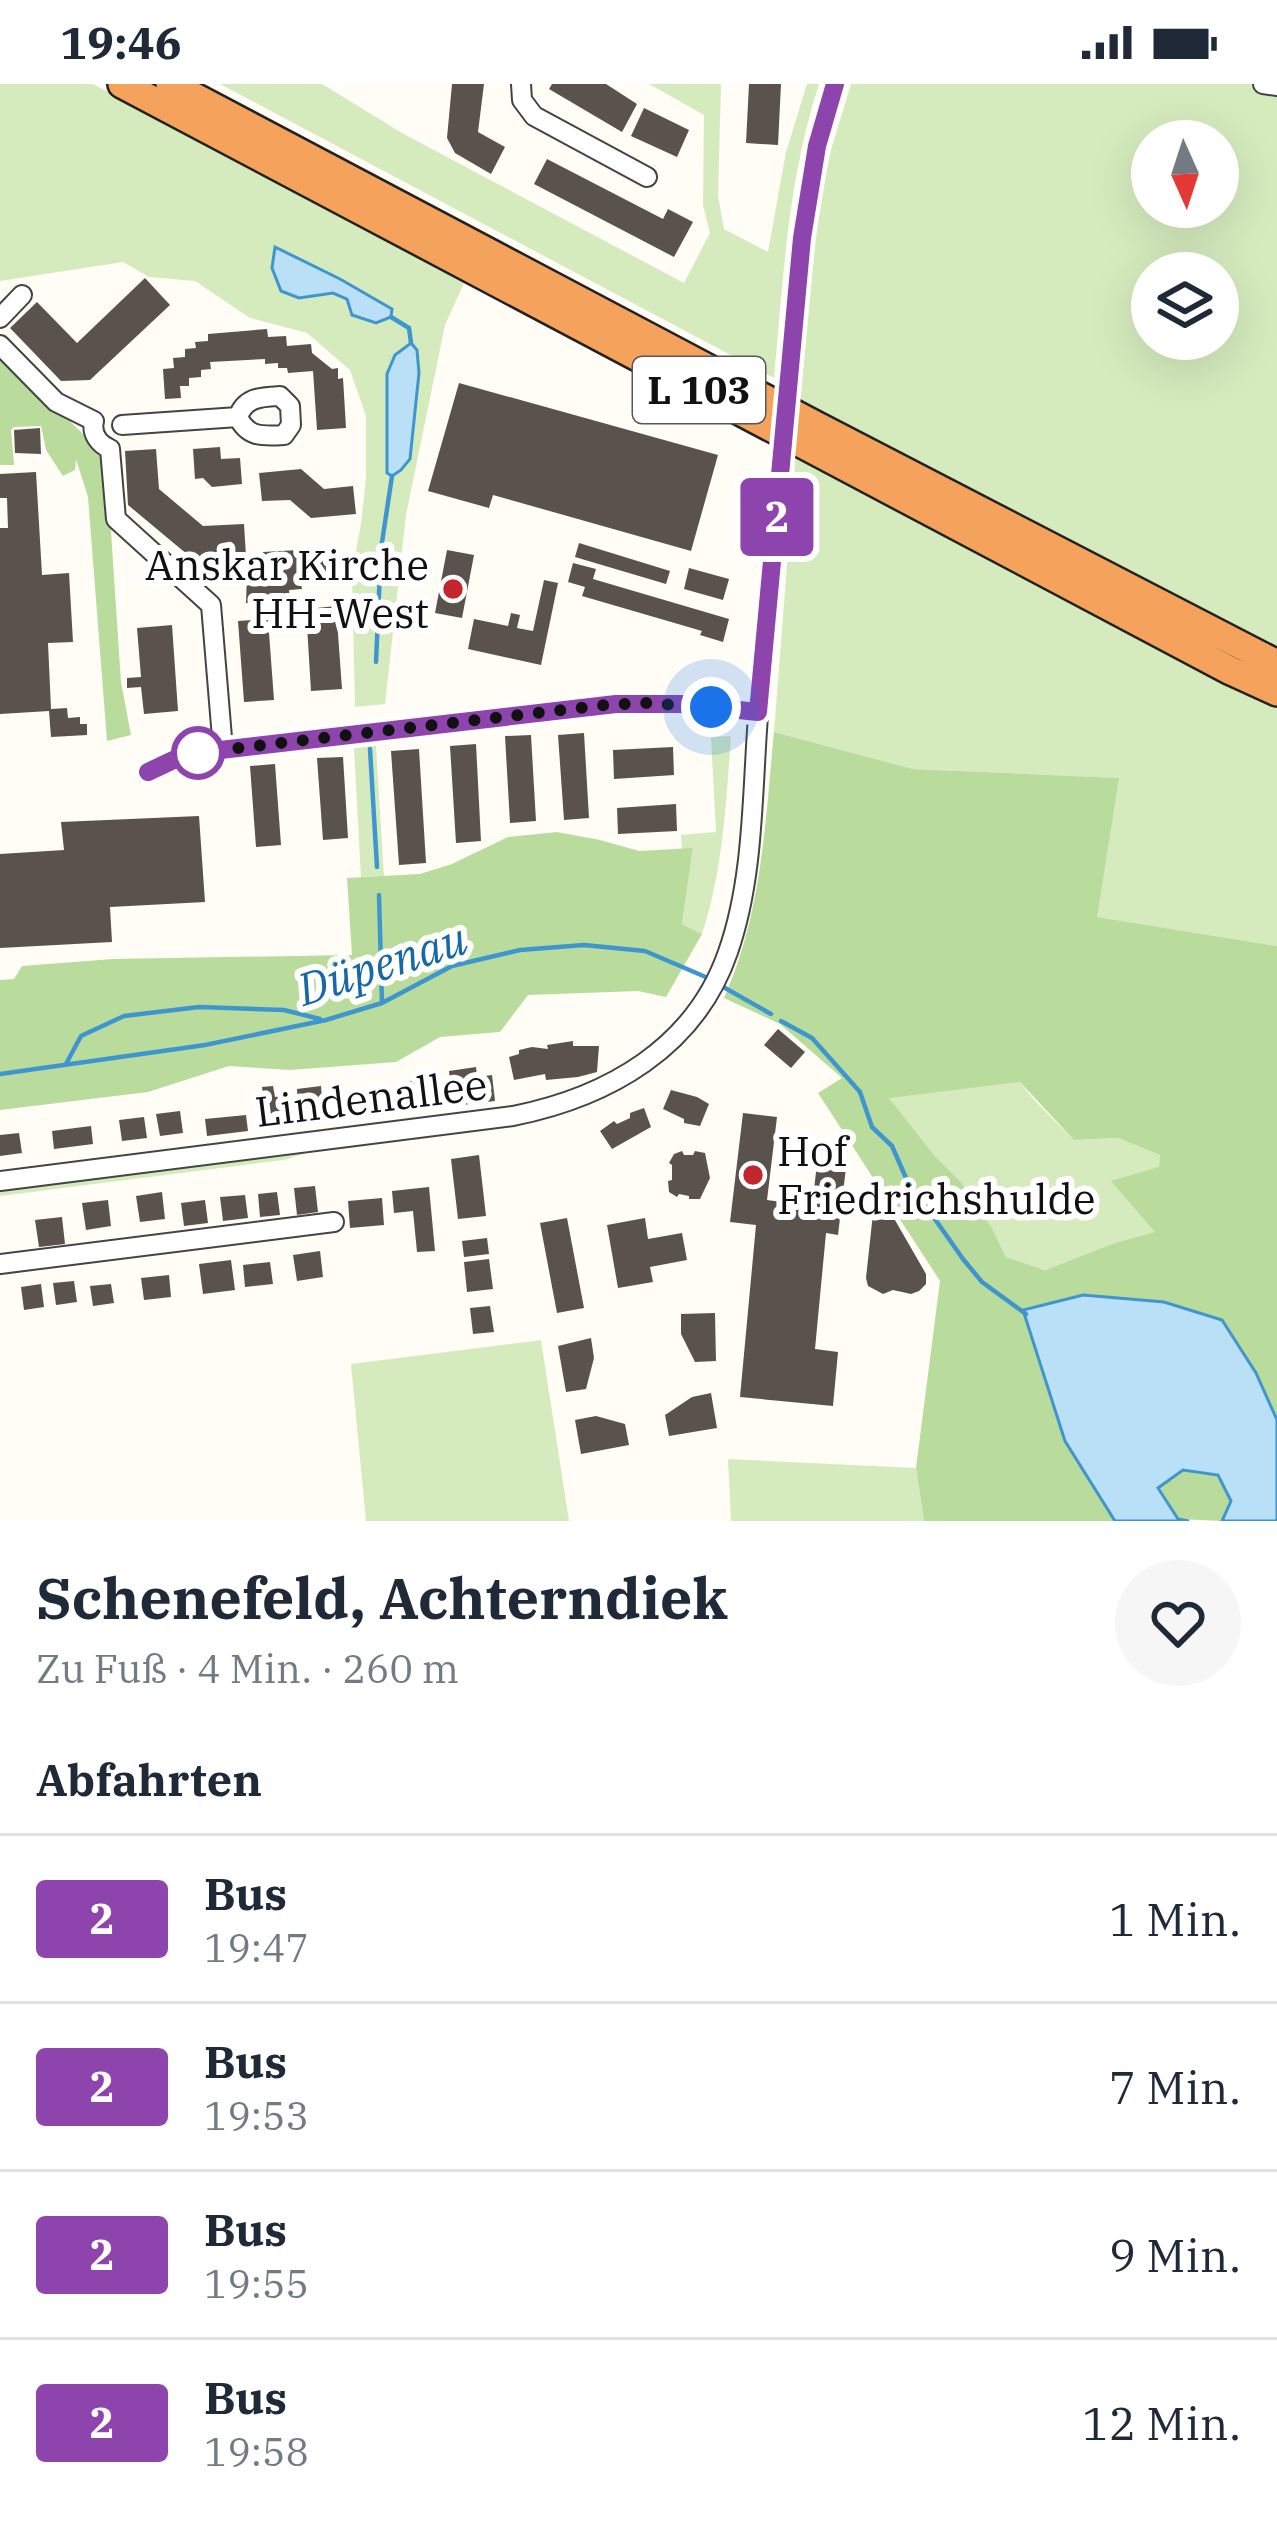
<!DOCTYPE html>
<html lang="de">
<head>
<meta charset="utf-8">
<style>
	:root { --surface:#fff; --page:#f6f6f7; --text:#1f2937; --muted:#747a83; --line:#e0e1e3 }
	body { margin:0; font-family:"IBM Plex Serif",serif; background:var(--page); color:var(--text); height:100vh; display:flex; flex-direction:column; font-size:45px; white-space:nowrap }
	* { box-sizing:border-box; margin:0 }
	p { font-size:39px; color:var(--muted) }
	.icon { flex:none; width:66px; height:66px; fill:none; stroke:currentColor; stroke-width:2; stroke-linecap:round; stroke-linejoin:round }
	.map { position:relative; height:1437px; overflow:hidden }
	.side { display:flex; flex-direction:column; background:var(--surface); flex:1 }
	.side>* { flex:none }
	.badge { padding:0 24px; border-radius:9px; font-size:42px; line-height:78px }
	.needle { width:78px; rotate:177deg }
	.buttons { position:absolute; left:1131px; top:36px; display:grid; gap:24px }
	.buttons a { display:grid; place-items:center; width:108px; height:108px; border-radius:50%; background:var(--surface); box-shadow:0 12px 48px #0002; font-size:60px }
	.you { position:absolute; width:60px; height:60px; margin:-30px; border:9px solid #fff; border-radius:50%; background:#1a73e8; box-shadow:0 0 0 18px #1a73e833 }
	.map>.badge { position:absolute; translate:-50% -50%; box-shadow:0 0 0 6px #fff }
	h2 { padding:0 36px; font-size:45px; line-height:108px }
	.round { display:grid; place-items:center; flex:none; width:126px; height:126px; border-radius:63px; background:var(--page) }
	.head { display:flex; align-items:center; justify-content:space-between; height:204px; padding:0 36px }
	h1 { font-size:57px; font-weight:700; line-height:90px }
	ul { padding:0; list-style:none }
	li { display:flex; align-items:center; gap:36px; height:168px; padding:0 36px; border-top:3px solid var(--line) }
	li div { flex:1 }
	li b { display:block; font-size:45px }
	li em { font-style:normal }
	li .badge { min-width:132px; font-weight:700; text-align:center }
	.status { display:flex; justify-content:space-between; align-items:center; height:84px; padding:0 60px; background:var(--surface); direction:ltr }
	.status svg { height:33px; fill:currentColor }
	.map>svg:first-child { display:block }
	.green { fill:#d5ebbd; fill-rule:evenodd }
	.forest { fill:#b9dc9c; fill-rule:evenodd }
	.water { fill:#b9e0f7; stroke:#3f96cf; stroke-width:3 }
	.lines { fill:none; stroke-linecap:round; stroke-linejoin:round }
	.stream { stroke:#3f96cf; stroke-width:4.5 }
	.building { fill:#5a524d }
	.minor-casing { stroke:#444; stroke-width:22 }
	.highway-casing { stroke:#222; stroke-width:32 }
	.minor { stroke:#fff; stroke-width:18 }
	.highway { stroke:#f5a25d; stroke-width:27 }
	.minor-bridge-casing { stroke:#444; stroke-width:22; stroke-linecap:butt }
	.minor-bridge { stroke:#fff; stroke-width:18 }
	.line-casing { stroke:#fff; stroke-width:27 }
	.line { stroke:#8e44ad; stroke-width:18 }
	.walk { stroke:#111; stroke-width:12; stroke-dasharray:0 21.6 }
	.poi-dot { fill:#c4262e; stroke:#fff; stroke-width:4.5 }
	.stop-dot { fill:#fff; stroke:#8e44ad; stroke-width:6 }
	.labels { text-anchor:middle; stroke-width:12; stroke-linejoin:round; paint-order:stroke }
	.shield { fill:#fff; stroke:#585858; stroke-width:3 }
	.shield-label { font-size:39px; font-weight:bold; fill:#111 }
	.poi-label { font-size:42px; fill:#111; stroke:#fff; text-anchor:end }
	.street-label { font-size:42px; fill:#111; stroke:#fff }
	.water-label { font-size:45px; font-style:italic; fill:#1768a6; stroke:#fff }
</style>
</head>
<body>
<div class="status"><b>19:46</b><svg viewBox="0 0 49 12"><path d="M0 12V9h3v3zM5 12V6h3v6zM10 12V3h3v9zM15 12V0h3v12zM26 1h20v11H26zM47 4h2v5h-2z"/></svg></div>
<div class="map">
<svg width="1277" height="1437" viewBox="0 0 1277 1437">
	<rect width="100%" height="100%" fill="#fffdf5"/>
	<!-- green -->
	<path class="green" d="M0 0H93L465 197 445 241 406 431 385 620 355 623 352 488 361 440 366 394V332L350 286 307 249 250 234 195 197 149 193 123 178 0 197Z
		M220 0H322L402 49 684 199 710 149 703 121 704 31 649 0H721L718 112 724 145 768 168 786 68 807 0H819C788 94 783 195 774 294Z
		M851 0H1277V862L1096 833 1118 694 913 685 774 648 803 277 819 125 831 66ZM1152 57H1218V123H1152ZM1152 189H1218V255H1152Z
		M731 652C726 719 723 786 702 850L682 840 693 765H682L681 751 716 748 711 653Z
		M376 662 384 792 361 793 354 664Z
		M1020 998 1034 1016 1074 1056 1118 1054 1160 1071 1156 1149 1112 1160 1045 1186 1006 1173 992 1144 961 1098 935 1072 888 1013Z
		M318 1065 284 1076 0 1112V1103Z
		M541 1256 569 1437H366L351 1280Z
		M728 1375 916 1384 924 1437H731Z"/>
	<!-- forest -->
	<path class="forest" d="M0 270 106 372 121 598 131 651 107 657 88 413 76 375 75 386 63 392 46 366 41 342 14 343 11 346 14 381H0Z
		M774 648 913 685 1119 694 1097 833 1277 862V1336L1256 1289 1083 1211 1024 1227 1065 1357 1115 1437H924L916 1384 940 1197 818 1009 842 994 780 940 724 914C762 829 765 740 774 648ZM1020 998 1074 1056 1118 1054 1160 1071 1159 1083 1111 1097 1155 1148 1112 1160 1045 1186 1006 1173 992 1144 961 1098 935 1072 889 1014Z
		M557 748 600 756 639 767 693 764 682 840 702 850 666 913 638 907 528 911 500 948 440 953 396 978 290 986 229 982 148 1008 0 1026V896L14 895 22 882 113 875 352 871 347 794 420 790 452 780 508 753Z
		M1183 1386 1217 1391 1231 1417 1222 1437 1178 1435 1158 1404Z"/>
	<!-- water -->
	<path class="water" d="M275 163 340 195 392 225 391 233 376 239 352 231 347 215 333 209 299 214 281 207 272 184Z
		M411 259 417 266 419 289 410 375 401 386 392 392 387 389V290L395 271Z
		M1083 1211 1164 1218 1222 1236 1256 1289 1277 1336V1437H1222L1231 1417 1218 1391 1183 1386 1158 1404 1178 1435 1189 1437H1115L1065 1357 1023 1226Z"/>
	<g class="lines">
		<!-- stream -->
		<path class="stream" d="M391 233 409 244 411 259
			M376 578 381 465 392 392
			M370 665 377 783
			M379 811 382 919
			M718 900 771 930
			M781 937 812 954 860 1008 872 1043 892 1062 906 1094 963 1175 982 1198 1026 1230
			M66 980 81 952 124 932 199 923 284 926 320 935
			M0 990 205 961 326 936 382 919 452 882 520 866 584 861 645 867 708 894"/>
	</g>
	<!-- building -->
	<path class="building" d="M452 0H484L478 48 505 63 491 90 455 69 447 54Z
		M552 0H606L637 20 622 48 549 5Z
		M749 0H781L778 61 746 59Z
		M644 24 689 46 677 73 631 52Z
		M547 75 663 135 668 125 693 138 674 173 534 100Z
		M145 194 170 221 90 296 61 297 10 244 37 218 77 259Z
		M267 245 268 253 286 252 287 262 311 260 312 269 332 285 338 284V295L343 294 346 344 317 346 313 287 288 289 287 284H278V279L265 280V275L210 278 211 285 201 286V293L189 294V302H180L181 314 165 315 163 285 174 284 173 274 185 273V265L196 264 195 258 208 257V250Z
		M459 299 718 371 691 467 493 411 489 424 428 407Z
		M40 344 41 370 15 369 14 346Z
		M220 363 221 375 240 374 242 400 212 403 203 394 195 395 193 365Z
		M156 365 159 405 203 442 244 440 246 472 194 476 128 421 125 367Z
		M301 385 324 405 353 402 356 430 311 434 290 416 262 417 259 389Z
		M36 388 42 491 69 489 73 558 48 559 51 625 67 624 68 634 80 633V640H87V651L51 653 49 627 0 630V444H8L7 414H0V390Z
		M579 459 670 487 666 500 575 473Z
		M316 465V471H326L327 480H335L336 496 301 499 302 505 289 506 290 515 246 519 247 489 255 488 254 477 264 476 263 468Z
		M447 466 474 471 462 534 435 529Z
		M573 479 596 485 593 495 729 535 723 558 700 551 702 547 582 512 585 503 568 498Z
		M689 484 729 495 723 516 684 505Z
		M544 496 558 499 541 581 468 565 474 535 508 542 511 529 520 531 517 544 533 547Z
		M336 522 342 605 311 607 306 525Z
		M268 535 274 616 244 618 238 537Z
		M172 541 178 627 144 630 141 603 127 604V594L141 593 137 544Z
		M584 649 589 734 564 736 558 651Z
		M531 651 536 737 510 739 505 652Z
		M476 660 481 757 456 759 450 662Z
		M673 663 674 691 614 695 613 666Z
		M419 665 426 779 399 781 391 667Z
		M343 673 348 754 323 756 317 674Z
		M275 680 281 761 256 763 250 682Z
		M676 720 677 747 618 750 617 724Z
		M199 732 205 818 110 823 112 858 0 864V770L64 766 61 738Z
		M778 945 805 968 791 984 764 961Z
		M573 957V962H599L597 988 578 993 546 996 545 990 514 996 509 973 519 970V966L532 963 548 965 547 961Z
		M476 983 477 993 492 991 495 1017 453 1022 449 987Z
		M432 994 435 1017 405 1021 402 998Z
		M273 1002 275 1013 288 1011 291 1037 267 1040 262 1003Z
		M321 1002 322 1015 336 1014 337 1031 299 1032 297 1005Z
		M388 1003 391 1023 351 1028 348 1008Z
		M671 1006 697 1013 709 1020 700 1042 684 1039V1035L663 1025Z
		M644 1024 651 1043 612 1065 600 1047 614 1037 617 1040 630 1034V1029Z
		M180 1027 183 1049 160 1052 156 1030Z
		M743 1029 777 1033 767 1116 812 1122 819 1063 848 1067 838 1151 826 1149 815 1265 838 1268 833 1322 740 1313 756 1141 730 1138Z
		M246 1031 248 1047 207 1052 205 1035Z
		M144 1033 147 1054 122 1057 119 1036Z
		M91 1042 93 1060 54 1065 52 1047Z
		M19 1049 22 1069 0 1072V1051Z
		M682 1067 684 1071H693L695 1067 705 1069 710 1094 700 1115H689V1112L679 1110 677 1113 669 1108 668 1097 672 1096V1081L669 1079 674 1070Z
		M479 1071 486 1132 458 1135 451 1075Z
		M315 1102 318 1128 297 1131 294 1104Z
		M429 1103 435 1167 417 1168 413 1127 394 1129 392 1107Z
		M162 1108 165 1135 140 1138 136 1112Z
		M277 1108 280 1131 260 1133 258 1110Z
		M880 1110 926 1190V1200L919 1207 911 1210 893 1206 883 1210 868 1202 866 1194 875 1111Z
		M245 1111 248 1134 223 1137 220 1113Z
		M382 1114 384 1141 350 1144 348 1117Z
		M108 1116 111 1142 86 1146 82 1119Z
		M205 1116 208 1139 184 1142 181 1119Z
		M62 1133 65 1160 39 1163 35 1136Z
		M567 1134 584 1224 557 1229 540 1139Z
		M645 1134 648 1155 682 1149 687 1176 650 1183 653 1198 618 1204 607 1141Z
		M487 1154 489 1170 464 1173 462 1157Z
		M320 1167 323 1193 297 1197 293 1171Z
		M489 1175 493 1205 467 1208 464 1178Z
		M231 1176 235 1206 203 1210 199 1180Z
		M270 1178 273 1200 245 1203 243 1181Z
		M169 1191 171 1213 144 1216 141 1194Z
		M74 1197 77 1218 56 1221 53 1199Z
		M41 1200 44 1223 24 1226 21 1203Z
		M111 1200 114 1219 93 1222 90 1202Z
		M490 1222 494 1248 473 1250 470 1224Z
		M715 1229 716 1277 695 1278 681 1250V1230Z
		M591 1254 594 1274 586 1305 566 1308 558 1262Z
		M711 1309 717 1344 669 1352 665 1331 692 1313Z
		M596 1332 625 1340 629 1361 581 1370 575 1336Z"/>
	<g class="lines">
		<!-- minor casing -->
		<g class="minor-casing">
			<path id="minor" d="M521 0 522 16 534 32 647 93
				M1263 0 1277 2
				M0 234 22 211
				M0 261 56 318 94 337C91 350 99 360 110 365L116 435 211 521 223 666
				M790 282C798 187 804 91 835 0
				M280 312 290 322 291 341 284 351C263 352 248 354 238 333 245 313 261 313 280 312Z
				M122 341 238 333
				M148 688 186 670 616 620H681L758 628
				M0 1097 513 1032C608 1013 695 964 728 868 754 794 752 710 758 632 764 553 773 474 780 395
				M0 1180 334 1138"/>
		</g>
		<!-- highway casing -->
		<g class="highway-casing">
			<path id="highway" d="M122 0 1231 587 1277 608
				M170 0 817 342 1277 580"/>
		</g>
		<!-- minor -->
		<use href="#minor" class="minor"/>
		<!-- highway -->
		<use href="#highway" class="highway"/>
		<!-- minor-bridge casing -->
		<g class="minor-bridge-casing">
			<path id="minor-bridge" d="M780 395 790 282"/>
		</g>
		<!-- minor-bridge -->
		<use href="#minor-bridge" class="minor-bridge"/>
	</g>
	<g class="lines">
		<!-- line casing -->
		<g class="line-casing">
			<path id="line" d="M148 688 186 670 616 620H681L758 628 802 154 817 62 835 0"/>
		</g>
		<!-- line -->
		<use href="#line" class="line"/>
		<!-- walk -->
		<path class="walk" d="M198 669 186 670 606 621 645 619 711 623"/>
	</g>
	<!-- markers -->
	<g class="poi-dot">
		<circle cx="453" cy="505" r="12"/>
		<circle cx="753" cy="1091" r="12"/>
	</g>
	<circle class="stop-dot" cx="198" cy="669" r="24"/>
	<g class="labels">
		<!-- shield labels -->
		<rect class="shield" x="633" y="273" width="132" height="66" rx="9"/>
		<g class="shield-label">
			<text x="699" y="320">L 103</text>
		</g>
		<!-- poi labels -->
		<g class="poi-label">
			<text x="429" y="496">Anskar Kirche<tspan x="429" dy="48">HH-West</tspan></text>
			<text x="777" y="1082" text-anchor="start">Hof<tspan x="777" dy="48">Friedrichshulde</tspan></text>
		</g>
		<!-- street labels -->
		<g class="street-label">
			<text transform="translate(371 1014) rotate(-7)" y="15">Lindenallee</text>
		</g>
		<!-- water labels -->
		<g class="water-label">
			<text transform="translate(382 880) rotate(-18)" y="16">Düpenau</text>
		</g>
	</g>
</svg>
<div class="buttons">
<a><svg class="needle" viewBox="-14 -14 28 28"><path d="M0-13l5 13h-10z" fill="#e53935"/><path d="M0 13l5-13h-10z" fill="#747a83"/></svg></a>
<a><svg class="icon" aria-label="layers" viewBox="0 0 24 24"><path d="M12 4l9 5-9 5-9-5zM3 14l9 5 9-5"/></svg></a>
</div>
<div class="you" style="left:711px;top:623px"></div>
<b class="badge" style="left:777px;top:433px;background:#8e44ad;color:#fff">2</b>
</div>
<section class="side">
<div class="head"><div><h1>Schenefeld, Achterndiek</h1><p>Zu Fuß · 4 Min. · 260 m</p></div><a class="round"><svg class="icon" aria-label="heart" viewBox="0 0 24 24"><path d="M12 20l-8-8c-3-5 5-10 8-4 3-6 11-1 8 4z"/></svg></a></div>
<h2>Abfahrten</h2>
<ul>
<li><span class="badge" style="background:#8e44ad;color:#fff">2</span><div><b>Bus</b><p>19:47</p></div><em>1 Min.</em></li>
<li><span class="badge" style="background:#8e44ad;color:#fff">2</span><div><b>Bus</b><p>19:53</p></div><em>7 Min.</em></li>
<li><span class="badge" style="background:#8e44ad;color:#fff">2</span><div><b>Bus</b><p>19:55</p></div><em>9 Min.</em></li>
<li><span class="badge" style="background:#8e44ad;color:#fff">2</span><div><b>Bus</b><p>19:58</p></div><em>12 Min.</em></li>
</ul>
</section>
</body>
</html>
